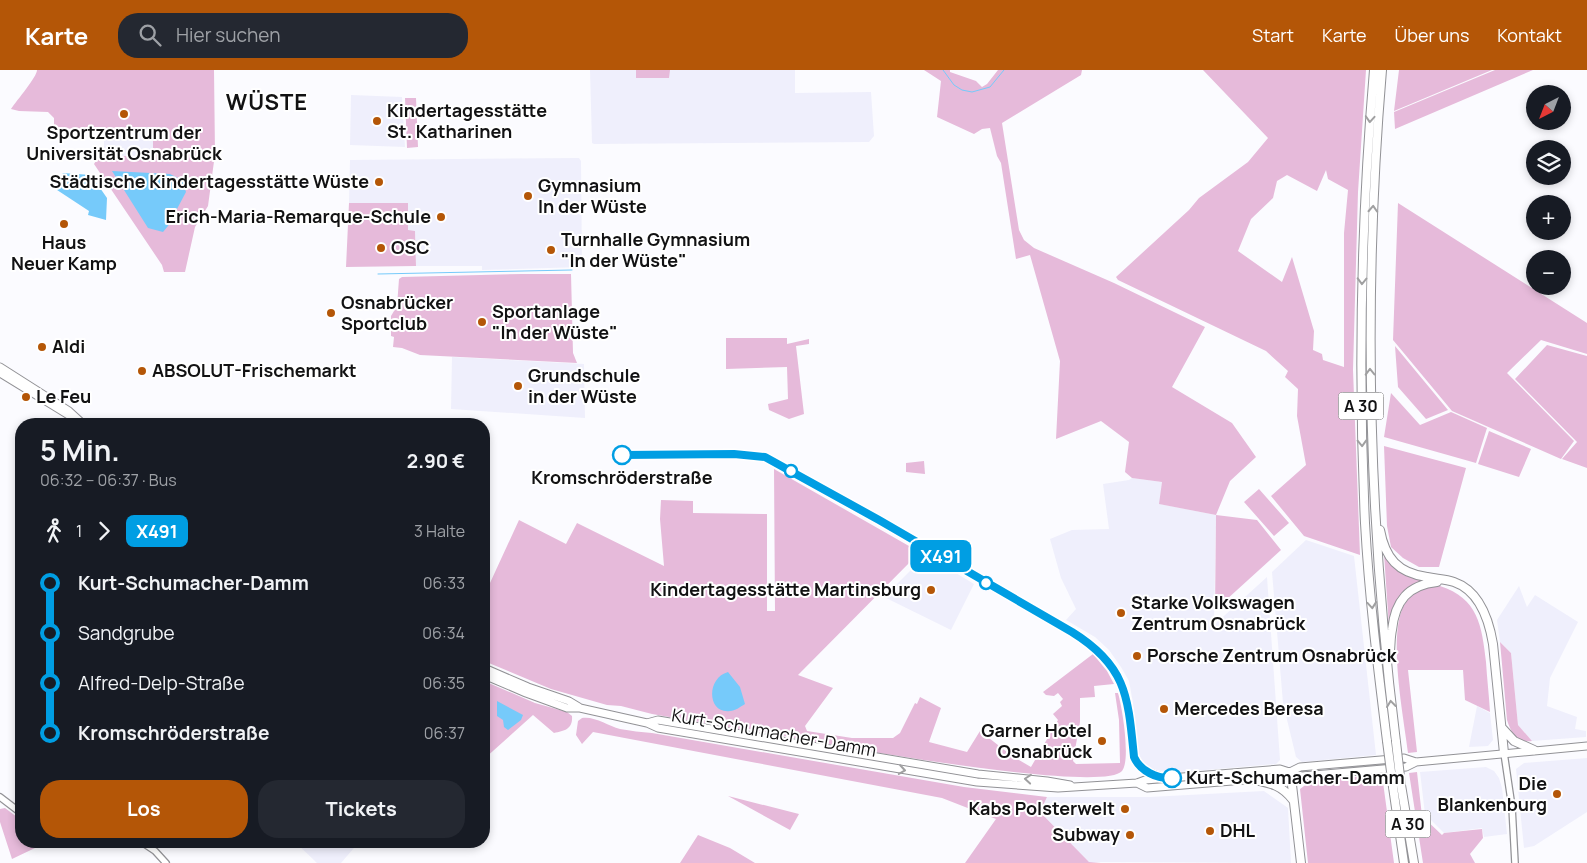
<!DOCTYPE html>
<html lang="de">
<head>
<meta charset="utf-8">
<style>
	:root { --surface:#171b24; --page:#242831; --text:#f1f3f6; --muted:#9ea1a6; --accent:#b45607 }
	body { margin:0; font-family:Manrope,sans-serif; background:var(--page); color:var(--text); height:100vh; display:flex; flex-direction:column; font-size:19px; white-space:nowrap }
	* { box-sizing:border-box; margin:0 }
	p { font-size:16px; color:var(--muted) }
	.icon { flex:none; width:28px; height:28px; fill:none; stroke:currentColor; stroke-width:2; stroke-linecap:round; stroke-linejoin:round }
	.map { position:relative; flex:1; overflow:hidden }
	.panel { position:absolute; left:15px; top:348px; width:475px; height:430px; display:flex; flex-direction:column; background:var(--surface); border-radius:20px; box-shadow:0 2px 8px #0003 }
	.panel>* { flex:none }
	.badge { padding:0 10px; border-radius:8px; font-size:18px; line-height:32px }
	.needle { width:32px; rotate:222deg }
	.buttons { position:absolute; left:1526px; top:15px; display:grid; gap:10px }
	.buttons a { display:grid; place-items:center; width:45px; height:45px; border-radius:50%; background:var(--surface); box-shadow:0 2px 8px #0003; font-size:25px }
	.map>.badge { position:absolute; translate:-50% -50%; box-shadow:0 0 0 2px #fff }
	.legs { display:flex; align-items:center; gap:8px; height:55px; padding:0 25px; font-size:16px }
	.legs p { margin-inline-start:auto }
	.head { display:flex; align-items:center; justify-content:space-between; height:85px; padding:0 25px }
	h1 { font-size:28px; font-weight:700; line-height:38px }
	.action { display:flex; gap:10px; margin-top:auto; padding:10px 25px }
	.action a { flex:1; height:58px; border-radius:20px; background:var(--accent); color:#fff; font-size:20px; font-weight:700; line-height:58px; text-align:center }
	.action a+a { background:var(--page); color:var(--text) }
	ul { padding:0 25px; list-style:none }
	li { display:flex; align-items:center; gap:18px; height:50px; font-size:19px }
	li i { display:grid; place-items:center; width:8px; height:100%; margin:0 6px; background:currentColor }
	li i::after { content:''; width:12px; height:12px; margin:-6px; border:4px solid; border-radius:50%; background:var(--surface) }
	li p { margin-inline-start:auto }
	li:first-child i { background:linear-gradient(#0000 50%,currentColor 0) }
	li:last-child i { background:linear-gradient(currentColor 50%,#0000 0) }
	header { display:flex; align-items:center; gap:30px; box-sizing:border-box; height:70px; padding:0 25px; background:var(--accent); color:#fff }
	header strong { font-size:24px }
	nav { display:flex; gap:28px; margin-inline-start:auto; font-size:18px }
	.search { width:350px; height:45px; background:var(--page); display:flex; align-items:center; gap:12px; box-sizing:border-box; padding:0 18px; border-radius:20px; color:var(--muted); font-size:19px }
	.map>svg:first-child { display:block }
	.built { fill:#efeffc }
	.green { fill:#e6bada; fill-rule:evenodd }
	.water { fill:#76cafa }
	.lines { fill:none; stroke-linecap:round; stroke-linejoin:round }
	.stream { stroke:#76cafa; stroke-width:1 }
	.minor-casing { stroke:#929296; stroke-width:8 }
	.major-casing { stroke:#929296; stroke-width:9 }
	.highway-casing { stroke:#929296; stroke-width:10 }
	.minor { stroke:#fff; stroke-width:5.5 }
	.major { stroke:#fff; stroke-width:7 }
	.highway { stroke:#fff; stroke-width:8 }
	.highway-bridge-casing { stroke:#929296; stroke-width:10; stroke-linecap:butt }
	.highway-bridge { stroke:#fff; stroke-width:8 }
	.oneway { stroke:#a0a0a1 }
	.line-1-casing { stroke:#fff; stroke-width:11 }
	.line-1 { stroke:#009ee3; stroke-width:8 }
	.poi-dot { fill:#b45607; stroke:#fff; stroke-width:2 }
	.stop-1-dot { fill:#fff; stroke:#009ee3; stroke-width:2.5 }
	.labels { text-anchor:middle; stroke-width:4; stroke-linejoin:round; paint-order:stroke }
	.shield { fill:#fff; stroke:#59595a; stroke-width:1 }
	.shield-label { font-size:16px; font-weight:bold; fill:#121213 }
	.poi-label { font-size:18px; font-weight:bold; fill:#121213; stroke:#fff; text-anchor:start }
	.stop-label { font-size:18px; font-weight:bold; fill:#121213; stroke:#fff }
	.street-label { font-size:18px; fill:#121213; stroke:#fff }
	.district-label { font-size:22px; font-weight:bold; letter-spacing:1px; fill:#121213; stroke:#fff }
</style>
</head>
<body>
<header>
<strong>Karte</strong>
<div class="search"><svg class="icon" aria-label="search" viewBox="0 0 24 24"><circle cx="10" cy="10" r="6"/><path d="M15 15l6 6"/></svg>Hier suchen</div>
<nav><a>Start</a><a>Karte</a><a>Über uns</a><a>Kontakt</a></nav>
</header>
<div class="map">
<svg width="1587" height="793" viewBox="0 0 1587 793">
	<rect width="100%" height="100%" fill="#fbfbff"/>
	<!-- built -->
	<path class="built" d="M590 0H795V23L871 22 874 66 869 72 594 74 592 73Z
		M351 25 402 27 405 77 350 75Z
		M153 57V86H104V58Z
		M579 88 581 91 582 197 482 200V196H416L415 161H408V133H349L350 90Z
		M452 287 584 294 585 348 451 339Z
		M1132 408 1162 412 1160 434 1216 445 1214 555 1267 507 1280 690 1276 694 1182 702H1165L1153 699 1146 695 1140 688 1138 678 1133 633 1129 611 1121 597 1109 580 1095 567 1066 550 1076 539 1061 508 1050 469 1072 460 1109 459 1103 414 1129 410Z
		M1306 470 1354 486 1376 685 1302 692 1296 687 1283 633 1272 502Z
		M926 485 974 514 951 560 884 527Z
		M1519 516 1527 537 1535 525 1578 552 1550 608 1547 636 1577 647 1575 659 1586 661V667L1532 671 1518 655 1511 583 1500 572 1497 550Z
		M1477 636 1490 643 1493 670 1488 676 1469 677Z
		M1587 688V742L1534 776 1524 778 1516 699 1524 693Z
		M1486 697 1494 701 1499 708 1502 718 1507 764 1484 767 1482 758 1444 763 1425 744 1420 702Z
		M1264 721 1288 738 1291 793 1089 792 1040 742 1047 727H1150Z
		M294 771H360L341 793H317Z"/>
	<!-- green -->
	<path class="green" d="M37 0H214L215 84 208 136 195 157 185 202H164L162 195 94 94 99 86H153V57L54 59V48L48 42 19 41 11 39C17 30 37 7 37 0Z
		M636 0H670L669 8H636Z
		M924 0H950V2L976 11 982 17 987 14 998 0H1082L1081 5 1002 53 1019 160 1024 170 1034 178 1114 213 1205 257 1172 317 1232 353 1256 387 1230 411 1216 445 1257 450 1281 480 1215 540 1216 445 1159 434 1162 412 1132 408 1125 402 1129 372 1101 351 1056 369 1060 291 1030 185 1016 189 1001 93 997 86 990 58 982 59 974 64 937 47 941 11Z
		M1203 0H1366L1358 122 1353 300 1360 485 1304 466 1271 426 1306 395 1297 346 1298 319 1285 307 1288 301 1266 281 1118 210 1116 207 1189 140 1199 128 1248 92 1268 68ZM1326 100 1328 109 1348 120 1344 163V297L1323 290 1322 284 1313 280 1314 261 1292 187 1282 212 1238 181 1251 149 1273 128 1277 111 1287 105 1317 121Z
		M1399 0H1492L1394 41Z
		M1495 0H1533L1395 59 1394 42Z
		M405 28H416L418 77 407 78Z
		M349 133H408V160L415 161 416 196 346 197Z
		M1398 133 1587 253V284L1541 270 1507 303 1574 371 1561 389 1452 341 1393 270Z
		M522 204H571L573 283 577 293 420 285 402 278 393 277 394 267 391 266V246L397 236 399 209 402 207Z
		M726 268H787V274L809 269V274L796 276 804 344 789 349 769 340 768 334 788 329 787 297 726 299Z
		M1547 275 1587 286V398L1562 389 1577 372 1515 309Z
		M1395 276 1448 340 1426 349 1398 317Z
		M1391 323 1420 355 1451 342 1487 358 1476 393 1384 367Z
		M1489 361 1531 379 1519 407 1478 394Z
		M1384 376 1466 398 1439 497H1419L1403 488 1391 477 1387 456Z
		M924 391 925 404 906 402V393Z
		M774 399 916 480 915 487 798 605 833 618 805 656 807 661 852 668H893L900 663 915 633 917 634 920 627 941 638 929 672 967 682 980 661 1012 686 1031 697 1058 650 1053 644 1062 636 1060 632 1063 629 1058 623 1054 626 1046 625 1043 622 1093 584 1107 601 1114 614 1094 616 1095 627 1080 628V652L1073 691 1076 694 1120 693 1119 650 1115 623H1118C1122 636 1131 690 1122 701 1100 726 790 668 744 658L739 659 652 644 621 636 607 635 551 619 484 591V526L519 450 566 474 577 453 664 496 660 449 661 430 693 431V443L767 444V541H775Z
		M1259 419 1289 453 1274 466 1244 432Z
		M1384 484 1388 490 1427 510 1413 515 1389 557Z
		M1440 516C1478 528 1482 556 1486 592 1487 609 1489 625 1490 642L1465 630 1463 600H1408L1417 682 1408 683C1404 648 1386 560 1406 532 1415 520 1427 517 1440 516Z
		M1500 572 1511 583 1518 655 1532 671C1517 673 1511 663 1507 650Z
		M484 611 535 633 567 642 572 646C573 659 565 661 554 663L533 645 484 689Z
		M582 648C595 646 608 656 620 659 631 661 641 662 652 663L964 717 1047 727 1040 742 1089 792 1101 793H965L996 749 942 728 593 662 582 674 576 665 578 651Z
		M1417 702 1422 746 1442 765 1444 763 1482 759 1483 768 1470 784 1475 793H1423L1409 703Z
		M1382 705 1394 793H1308L1300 719 1312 710Z
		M728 726 799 744 790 760Z
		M5 738 21 750V771H36L35 778 12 789 0 752V739Z
		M698 765 730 778 755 793H680Z"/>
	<!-- water -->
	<path class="water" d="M112 101 170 104 182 110 186 122 168 156 163 162 148 158Z
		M63 103 91 105 107 128 106 150 88 145 89 141 54 118Z
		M728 602 740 617 745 634C740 637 735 641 730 641 707 644 706 608 728 602Z
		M497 631 523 645 521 650 508 660 504 657 503 650 497 646Z"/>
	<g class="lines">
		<!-- stream -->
		<path class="stream" d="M943 0 954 15 962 20 972 22 990 17 1004 0
			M378 204 572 200"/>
		<!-- minor casing -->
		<g class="minor-casing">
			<path id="minor" d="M1504 683 1512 737 1515 793
				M0 727 21 743
				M140 771 155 781 166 793"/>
		</g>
		<!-- major casing -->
		<g class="major-casing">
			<path id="major" d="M0 297 69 341 81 352
				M0 303 75 349
				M484 598 528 617 569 631 579 637
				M484 605 526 623 567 638H580L647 653 658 658 977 712 1058 718 1137 713 1145 710 1280 699 1302 706 1406 697 1416 692
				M647 653 658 650 978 704 1047 711 1070 715
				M1134 687C1139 700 1149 703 1162 707
				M1137 713 1147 718 1280 707 1300 697 1404 688 1416 692 1587 676"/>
		</g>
		<!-- highway casing -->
		<g class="highway-casing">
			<path id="highway" d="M1374 0C1361 151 1358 302 1365 453 1369 526 1378 599 1387 671
				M1382 0C1363 224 1368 449 1396 672
				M1380 460C1385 488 1398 503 1427 507 1436 509 1445 509 1454 512 1480 521 1489 550 1493 574L1504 683
				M1389 588C1391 578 1390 569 1392 560 1395 531 1408 515 1437 512
				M1502 658 1514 671 1534 680
				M1292 702V715L1301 793
				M1248 709C1268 713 1280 713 1293 730
				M1401 715 1414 793
				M1393 717 1404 793"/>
		</g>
		<!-- minor -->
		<use href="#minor" class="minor"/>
		<!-- major -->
		<use href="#major" class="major"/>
		<!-- highway -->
		<use href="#highway" class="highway"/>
		<!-- highway-bridge casing -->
		<g class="highway-bridge-casing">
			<path id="highway-bridge" d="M1387 671 1393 717
				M1396 672 1401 715"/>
		</g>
		<!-- highway-bridge -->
		<use href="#highway-bridge" class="highway-bridge"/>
	</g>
	<!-- one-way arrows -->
	<defs><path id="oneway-chevron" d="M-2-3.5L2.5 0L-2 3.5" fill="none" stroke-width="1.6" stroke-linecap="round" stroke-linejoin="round" transform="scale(1.25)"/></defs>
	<g class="oneway">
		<use href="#oneway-chevron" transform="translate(1370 49) rotate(94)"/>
		<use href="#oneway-chevron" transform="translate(1373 139) rotate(-87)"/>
		<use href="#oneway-chevron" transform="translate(1362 211) rotate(91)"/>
		<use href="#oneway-chevron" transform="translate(1370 302) rotate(-91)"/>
		<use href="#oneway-chevron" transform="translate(1362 373) rotate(88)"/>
		<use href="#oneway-chevron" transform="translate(1372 535) rotate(85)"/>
		<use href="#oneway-chevron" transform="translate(1391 634) rotate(-97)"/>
		<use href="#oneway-chevron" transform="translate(902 700) rotate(9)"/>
		<use href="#oneway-chevron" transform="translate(1028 709) rotate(-175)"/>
	</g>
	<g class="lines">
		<!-- line-1 casing -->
		<g class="line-1-casing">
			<path id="line-1" d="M622 385 734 384 765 387 879 450 1072 562C1127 596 1128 627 1134 687 1140 701 1157 709 1172 708"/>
		</g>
		<!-- line-1 -->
		<use href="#line-1" class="line-1"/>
	</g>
	<!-- markers -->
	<g class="poi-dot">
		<circle cx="124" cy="44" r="5"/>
		<circle cx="377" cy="51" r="5"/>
		<circle cx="379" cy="112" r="5"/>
		<circle cx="528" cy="126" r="5"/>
		<circle cx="441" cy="147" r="5"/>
		<circle cx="64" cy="154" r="5"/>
		<circle cx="381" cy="178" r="5"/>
		<circle cx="551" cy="180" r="5"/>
		<circle cx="331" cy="243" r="5"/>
		<circle cx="482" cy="252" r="5"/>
		<circle cx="42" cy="277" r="5"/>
		<circle cx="142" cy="301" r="5"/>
		<circle cx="518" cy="316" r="5"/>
		<circle cx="26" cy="327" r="5"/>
		<circle cx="931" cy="520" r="5"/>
		<circle cx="1121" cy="543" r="5"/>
		<circle cx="1137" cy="586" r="5"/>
		<circle cx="1164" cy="639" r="5"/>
		<circle cx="1102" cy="671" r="5"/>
		<circle cx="1557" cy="724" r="5"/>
		<circle cx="1125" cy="739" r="5"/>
		<circle cx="1210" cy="761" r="5"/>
		<circle cx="1130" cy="765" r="5"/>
	</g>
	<g class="stop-1-dot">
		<circle cx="622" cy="385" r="9"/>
		<circle cx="791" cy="401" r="6"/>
		<circle cx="986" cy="513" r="6"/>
		<circle cx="1172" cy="708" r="9"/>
	</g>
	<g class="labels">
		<!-- shield labels -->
		<g class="shield">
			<rect x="1338.5" y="322.5" width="45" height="27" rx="4"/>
			<rect x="1385.5" y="740.5" width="45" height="27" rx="4"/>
		</g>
		<g class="shield-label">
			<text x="1361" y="342">A 30</text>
			<text x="1408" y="760">A 30</text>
		</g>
		<!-- poi labels -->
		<g class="poi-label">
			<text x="387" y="47">Kindertagesstätte<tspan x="387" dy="21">St. Katharinen</tspan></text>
			<text x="124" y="69" text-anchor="middle">Sportzentrum der<tspan x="124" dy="21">Universität Osnabrück</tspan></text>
			<text x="369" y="118" text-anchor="end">Städtische Kindertagesstätte Wüste</text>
			<text x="538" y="122">Gymnasium<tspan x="538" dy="21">In der Wüste</tspan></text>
			<text x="431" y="153" text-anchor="end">Erich-Maria-Remarque-Schule</text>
			<text x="561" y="176">Turnhalle Gymnasium<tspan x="561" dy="21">"In der Wüste"</tspan></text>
			<text x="64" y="179" text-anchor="middle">Haus<tspan x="64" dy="21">Neuer Kamp</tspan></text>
			<text x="391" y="184">OSC</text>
			<text x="341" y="239">Osnabrücker<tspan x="341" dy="21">Sportclub</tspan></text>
			<text x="492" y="248">Sportanlage<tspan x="492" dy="21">"In der Wüste"</tspan></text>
			<text x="52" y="283">Aldi</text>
			<text x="152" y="307">ABSOLUT-Frischemarkt</text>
			<text x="528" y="312">Grundschule<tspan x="528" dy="21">in der Wüste</tspan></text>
			<text x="36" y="333">Le Feu</text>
			<text x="921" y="526" text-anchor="end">Kindertagesstätte Martinsburg</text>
			<text x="1131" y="539">Starke Volkswagen<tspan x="1131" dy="21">Zentrum Osnabrück</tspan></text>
			<text x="1147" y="592">Porsche Zentrum Osnabrück</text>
			<text x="1174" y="645">Mercedes Beresa</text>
			<text x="1092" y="667" text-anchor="end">Garner Hotel<tspan x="1092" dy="21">Osnabrück</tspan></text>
			<text x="1547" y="720" text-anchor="end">Die<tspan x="1547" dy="21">Blankenburg</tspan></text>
			<text x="1115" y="745" text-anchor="end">Kabs Polsterwelt</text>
			<text x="1220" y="767">DHL</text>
			<text x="1120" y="771" text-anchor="end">Subway</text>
		</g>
		<!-- stop labels -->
		<g class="stop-label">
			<text x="622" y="414">Kromschröderstraße</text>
			<text x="1186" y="714" text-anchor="start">Kurt-Schumacher-Damm</text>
		</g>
		<!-- street labels -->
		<g class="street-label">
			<text transform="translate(774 663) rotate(10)" y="6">Kurt-Schumacher-Damm</text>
		</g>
		<!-- district labels -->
		<g class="district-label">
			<text x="267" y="40">WÜSTE</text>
		</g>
	</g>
</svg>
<div class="buttons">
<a><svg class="needle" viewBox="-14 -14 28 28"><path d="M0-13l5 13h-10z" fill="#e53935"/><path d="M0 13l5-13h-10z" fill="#9ea1a6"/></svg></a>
<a><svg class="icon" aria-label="layers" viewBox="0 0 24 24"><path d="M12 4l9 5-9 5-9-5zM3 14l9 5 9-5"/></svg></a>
<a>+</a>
<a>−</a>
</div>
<b class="badge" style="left:941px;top:486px;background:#009ee3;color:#fff">X491</b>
<section class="panel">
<div class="head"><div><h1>5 Min.</h1><p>06:32 – 06:37 · Bus</p></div><b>2.90 €</b></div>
<div class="legs"><svg class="icon" aria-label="walk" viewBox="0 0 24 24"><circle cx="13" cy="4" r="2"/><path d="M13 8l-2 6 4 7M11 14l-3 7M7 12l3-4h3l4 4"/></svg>1<svg class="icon" aria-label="forward" viewBox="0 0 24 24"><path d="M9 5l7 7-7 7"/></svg><b class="badge" style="background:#009ee3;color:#fff">X491</b><p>3 Halte</p></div>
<ul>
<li><i style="color:#009ee3"></i><b>Kurt-Schumacher-Damm</b><p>06:33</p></li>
<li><i style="color:#009ee3"></i><span>Sandgrube</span><p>06:34</p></li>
<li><i style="color:#009ee3"></i><span>Alfred-Delp-Straße</span><p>06:35</p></li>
<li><i style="color:#009ee3"></i><b>Kromschröderstraße</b><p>06:37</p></li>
</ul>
<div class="action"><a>Los</a><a>Tickets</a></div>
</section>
</div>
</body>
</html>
